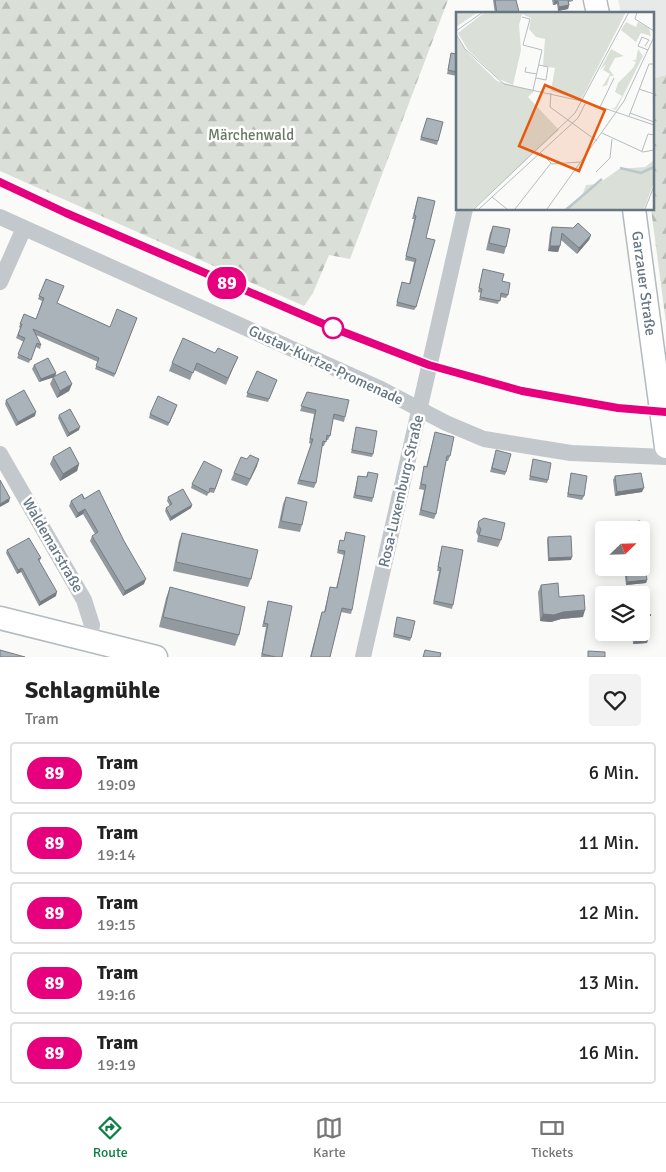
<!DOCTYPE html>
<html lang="de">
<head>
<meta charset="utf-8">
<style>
	:root { --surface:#fff; --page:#f2f2f2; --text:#222; --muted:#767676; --line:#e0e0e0; --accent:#0b8043 }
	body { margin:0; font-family:Signika,sans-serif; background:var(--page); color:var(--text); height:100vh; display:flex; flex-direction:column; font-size:19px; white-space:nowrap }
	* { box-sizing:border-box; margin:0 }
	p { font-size:16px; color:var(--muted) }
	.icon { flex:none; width:28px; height:28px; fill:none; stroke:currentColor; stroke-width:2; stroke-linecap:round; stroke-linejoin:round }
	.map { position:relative; height:657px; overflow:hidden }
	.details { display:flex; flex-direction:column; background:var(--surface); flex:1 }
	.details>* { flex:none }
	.badge { padding:0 10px; border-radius:16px; font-size:18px; line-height:32px }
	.needle { width:32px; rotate:67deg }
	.tools { position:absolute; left:595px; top:521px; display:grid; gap:10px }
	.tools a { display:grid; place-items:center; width:55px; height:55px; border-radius:5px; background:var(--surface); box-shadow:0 2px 12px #0003; font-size:25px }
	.map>.badge { position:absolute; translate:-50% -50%; box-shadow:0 0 0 2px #fff }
	.round { display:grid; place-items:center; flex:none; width:52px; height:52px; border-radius:5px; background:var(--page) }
	.head { display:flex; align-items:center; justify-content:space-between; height:85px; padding:0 25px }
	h1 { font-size:24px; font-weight:700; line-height:38px }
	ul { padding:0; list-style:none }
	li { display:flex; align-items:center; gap:15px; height:62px; margin:0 10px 8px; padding:0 15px; border:2px solid var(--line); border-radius:5px }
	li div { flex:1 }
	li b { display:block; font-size:19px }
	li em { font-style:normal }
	li .badge { min-width:55px; font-weight:700; text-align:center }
	.tabs { display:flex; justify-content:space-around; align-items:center; height:70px; border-top:1px solid var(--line); background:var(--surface); font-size:14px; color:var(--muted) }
	.tabs a { display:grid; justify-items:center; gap:2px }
	.tabs .selected { color:var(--accent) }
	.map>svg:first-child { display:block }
	.built { fill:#e8e9e9 }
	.forest { fill:url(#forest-firs) }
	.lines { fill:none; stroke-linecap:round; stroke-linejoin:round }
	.secondary-casing { stroke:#b3babf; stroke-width:25 }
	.street { stroke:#c3c8cc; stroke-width:16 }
	.secondary { stroke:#fff; stroke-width:22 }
	.tram { stroke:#a2aab0; stroke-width:1 }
	.wall { fill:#929a9f }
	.shaded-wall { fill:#777d82 }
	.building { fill:#aab3b9; stroke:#777d82 }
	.line-casing { stroke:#fff; stroke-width:11 }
	.line { stroke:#e6007e; stroke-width:8 }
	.stop-dot { fill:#fff; stroke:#e6007e; stroke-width:2.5 }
	.labels { text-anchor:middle; stroke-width:5; stroke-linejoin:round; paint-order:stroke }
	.park-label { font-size:15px; fill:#687a64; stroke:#fff }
	.street-label { font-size:15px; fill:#657683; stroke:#fff }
	.inset-river { fill:none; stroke:#bbc7cb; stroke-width:2.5 }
	.inset-road { fill:none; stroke:#b5bdc2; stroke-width:1 }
	.view { fill:#e8590c; fill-opacity:0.15; stroke:#e8590c; stroke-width:2.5 }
	.inset-edge { fill:none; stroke:#657683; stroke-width:2.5 }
</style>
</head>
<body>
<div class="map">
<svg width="666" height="657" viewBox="0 0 666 657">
	<defs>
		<pattern id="forest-firs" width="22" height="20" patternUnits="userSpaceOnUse" patternTransform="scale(1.25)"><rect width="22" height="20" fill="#dadfd7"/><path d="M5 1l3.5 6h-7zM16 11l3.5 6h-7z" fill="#b4b9b4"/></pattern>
	</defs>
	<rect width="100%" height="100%" fill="#fafaf8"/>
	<!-- built -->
	<path class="built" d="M618 0H666V75L652 79V14H621Z"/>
	<!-- forest -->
	<path class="forest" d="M0 0H448L350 259 329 255 313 293 304 306 0 171Z
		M666 75V323L651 209 652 79Z"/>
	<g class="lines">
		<!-- secondary casing -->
		<g class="secondary-casing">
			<g id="secondary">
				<path d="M595 0 598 14"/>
				<path id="s1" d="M634 209 666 447"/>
				<path d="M0 618 156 657"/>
			</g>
		</g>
		<!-- street -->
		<path class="street" d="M0 217 381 389 446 423 484 439 571 453 666 457
			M0 282 24 228
			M0 454 84 600 92 625 89 641
			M363 657 465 209"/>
		<!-- secondary -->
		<use href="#secondary" class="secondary"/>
		<!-- tram -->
		<path class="tram" d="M0 182 65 213 333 328 429 365 522 391 618 408 666 412"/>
	</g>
	<!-- wall -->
	<path class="wall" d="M493 0H516L519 12 518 14H495Z
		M552 0H573V1L569 2V5L568 9 558 11 557 4 553 5Z
		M451 53 457 54V76L447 74Z
		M427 118 438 141 437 145 420 140Z
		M418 197 426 238 416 307 414 310 396 306 402 282 409 284 414 262 405 260 414 219H412Z
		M493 226 506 247 504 254 486 250 490 233Z
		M552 227 591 235 589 240 577 254 561 240 558 252 548 251 550 233Z
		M483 269 502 281 508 295 506 298 500 297 498 304 479 300 481 293 478 292Z
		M46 279 57 303 110 327 137 318 114 377 95 369 98 362 36 335 41 345 40 349 36 347 29 363 17 358 24 342 16 338 20 328 19 327 24 314 36 319 42 301 38 299Z
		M215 353 238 357 226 385 194 370 190 380 169 371 172 363Z
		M34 365 56 373 55 376 72 384 69 391 57 398 50 384 53 377 39 382 32 369Z
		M257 371 277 380 268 402 246 397Z
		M307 392 345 417 344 422 333 419 330 436 328 440H326L324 446H322L316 483 314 488 297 484 311 444 309 443 314 414 300 411Z
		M6 400 35 416 16 426 5 404Z
		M176 409 168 426 149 418 150 414Z
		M59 415 79 430 67 437 58 418Z
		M356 427 373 454 372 457 351 453Z
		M435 432 450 456 448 461H446L436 514 434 519 419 515 424 490 419 489 423 471 424 466 426 467Z
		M496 450 506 472 505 475 490 472Z
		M53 457 79 464 77 471 60 481 50 464Z
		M247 459 257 466 247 486 231 480 234 473Z
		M533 459 548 480 547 483 529 480Z
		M222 470 214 493 209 492 207 496 191 488 192 484Z
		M368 472 373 498 372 502 353 498 358 476 366 477Z
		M571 473 584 496 582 500 567 497Z
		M615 476 642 492 615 496 613 480Z
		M82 494 144 584 123 596 90 541 92 536 95 534 83 514 76 518 69 506 71 501Z
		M168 497 192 505 191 508 170 521 165 511 166 508 170 506 167 501Z
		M286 497 302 525 300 532 278 528 283 504Z
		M479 521 501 540 498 547 477 542 478 536 476 532Z
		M346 532 352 610 351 614 341 612 330 657H310L321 615 322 612H324L330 587 336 588 344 555 337 553 340 540 344 541Z
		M182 533 251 579 248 587 173 571 179 541Z
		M548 537 571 560 548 561 547 540Z
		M442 546 453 605 452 609 433 604 439 571H437Z
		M7 550 41 558 39 562 56 596 39 606 21 572 17 574 6 553Z
		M624 568H641L647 580 646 583 626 585Z
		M541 585 559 597 583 617 561 619 551 622 540 621 538 592Z
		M170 587 239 635 235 646 159 627 166 598Z
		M268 601 282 657H261L266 627H262Z
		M645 610 650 619 646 622 648 639 647 643 633 644 632 632H641Z
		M397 617 411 638 410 641 393 637Z"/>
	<!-- shaded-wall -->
	<path class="shaded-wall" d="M555 1H558L557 4 553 5Z
		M569 5 568 9 558 11 559 7Z
		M591 235 589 240 577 254 579 248Z
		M550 246H560L558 252 548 251Z
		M56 373 55 377 39 382 41 379Z
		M72 384 69 391 57 398 60 391Z
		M36 412 35 416 16 426 18 422Z
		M80 427 79 430 67 437 69 433Z
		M259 459 257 466 247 486 250 479Z
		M79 464 77 471 60 481 63 474Z
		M644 488 642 492 615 496 617 492Z
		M10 498 9 502 0 507V504Z
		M192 505 191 508 170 521 171 517Z
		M85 509 83 514 76 518 78 513Z
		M572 557 571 560 548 561 549 558Z
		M22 568 21 572 17 574 18 570Z
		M146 579 144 584 123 596 125 591Z
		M647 580 646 583 626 585 627 582Z
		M57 592 56 596 39 606 40 602Z
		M585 610 583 617 561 619 551 622 540 621 543 614Z
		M648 639 647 643 633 644 635 641Z"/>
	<!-- building -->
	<path class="building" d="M495 0H516L519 12 509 14H497Z
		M554 0H568L569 5 559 7 558 1H555Z
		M451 53 457 54V72L448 70Z
		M427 118 443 122 438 141 421 137Z
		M418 197 435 201 426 238 435 240 416 307 397 302 402 282 410 284 416 259 406 256 416 216 414 215Z
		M578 223 591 235 579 248 562 233 560 246H550L552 227 573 228Z
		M493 226 510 229 506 247 489 243Z
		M483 269 504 274 502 281 510 283 508 295 501 293 500 301 480 297 482 289 479 288Z
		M46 279 64 286 57 303 110 327 117 309 137 318 115 374 96 366 99 358 33 329 41 345 37 343 31 360 18 354 25 338 18 335 22 324H20L24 314 36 319 44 298 39 296Z
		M183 338 215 353 218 348 238 357 228 378 197 363 193 373 172 363Z
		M48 358 56 373 41 379 34 365Z
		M65 371 72 384 60 391 53 377Z
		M257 371 277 380 269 399 247 393Z
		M24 390 36 412 18 422 6 400Z
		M307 392 349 400 345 417 334 414 330 436 327 435 326 442 323 441 316 483 299 480 313 439H310L316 410 301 406Z
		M158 396 177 405 169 423 150 414Z
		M70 409 80 427 69 433 59 415Z
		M356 427 377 431 373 454 352 450Z
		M435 432 454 437 450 456H447L436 514 421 510 426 485 421 484 424 466 427 467Z
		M70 447 79 464 63 474 53 457Z
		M496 450 511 454 506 472 492 468Z
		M250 455 259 459 250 479 234 473 241 457 247 459Z
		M533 459 551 463 548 480 530 476Z
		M204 461 222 470 215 489 210 488 209 493 192 484Z
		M368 472 378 474 373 498 355 495 358 476 367 477Z
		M571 473 587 476 584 496 568 494Z
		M641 473 644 488 617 492 615 476Z
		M0 480 10 498 0 504Z
		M183 489 192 505 171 517 166 508 172 504 168 497Z
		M99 490 124 541 146 579 125 591 92 536 98 532 85 509 78 513 71 501 82 494 84 499Z
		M286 497 307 502 302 525 281 521Z
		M484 518 505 523 501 540 479 535 481 529 478 525 479 521Z
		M640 521 641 530H627L626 523Z
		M346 532 365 536 352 610 342 608 330 657H311L322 612H325L330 587 337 588 345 551 338 550 340 540 344 541Z
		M182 533 258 550 251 579 176 562Z
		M641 534 647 580 627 582 626 568H641Z
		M571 536 572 557 549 558 548 537Z
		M29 538 41 558 38 559 57 592 40 602 22 568 18 570 7 550Z
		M442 546 463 550 453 605 434 601 441 568 438 567Z
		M558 583 559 597 584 595 585 610 563 612 554 615 543 614 541 585Z
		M170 587 245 607 239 635 163 617Z
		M268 601 292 606 282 657H276L262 654 268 624 264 623Z
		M641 604H645V610L651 615 646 620 648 639 635 641 634 632H641Z
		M397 617 415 621 411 638 394 634Z
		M0 650 25 657H0Z
		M425 650 441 653 440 657H423Z
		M588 651 605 652V657H588Z"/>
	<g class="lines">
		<!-- line casing -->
		<g class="line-casing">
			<path id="line" d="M0 182 66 213 333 328 429 365 522 391 618 408 666 412"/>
		</g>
		<!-- line -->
		<use href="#line" class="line"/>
	</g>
	<!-- markers -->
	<circle class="stop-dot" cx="333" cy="328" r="10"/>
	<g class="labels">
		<!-- park labels -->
		<g class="park-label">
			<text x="251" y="140">Märchenwald</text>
		</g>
		<!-- street labels -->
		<g class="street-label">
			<text dy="5" stroke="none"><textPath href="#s1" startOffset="75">Garzauer Straße</textPath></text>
			<text transform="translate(326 365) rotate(25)" y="5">Gustav-Kurtze-Promenade</text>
			<text transform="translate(401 491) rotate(-77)" y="5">Rosa-Luxemburg-Straße</text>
			<text transform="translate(53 545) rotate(60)" y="5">Waldemarstraße</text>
		</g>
	</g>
	<!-- overview -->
	<g transform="translate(456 12)">
		<rect width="198" height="198" fill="#fafaf8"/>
		<path d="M155 37 168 44 159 46 153 57 158 64H154L151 73 146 75 154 62 147 58 150 52 144 58Z" fill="#dadfd7"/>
		<path d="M26 0 19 2 0 15V1ZM29 0H170L125 88 95 79 99 56 87 54 89 27 80 25 73 17 75 6 66 2 63 13 65 38 57 73 43 67 12 38 2 21ZM170 10 180 15 182 10 193 16 195 24 185 21 180 30 165 18ZM0 24 13 42 41 69 78 79 72 85 103 118 17 197H0ZM182 37 187 44 160 98 155 96H159L166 84 159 80 162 71 177 56 180 50 176 48H180ZM197 149V173L188 197H108L126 184 130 173 142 172 163 157 189 155Z" fill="#dadfd7"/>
		<path class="inset-river" d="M164 156 185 161 198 155M111 197 146 167"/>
		<path class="inset-road" d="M181 0 179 7 198 19M66 5 74 7 67 33 86 38 77 78M0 19 27 0M0 22 9 37 48 72 130 90 198 113M189 34 193 28 186 25 182 34 192 38M70 55 69 60 81 62M80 66 90 68 92 55 83 53M183 77 198 82M95 81 94 95 141 129M144 95 158 66M174 101 198 110M173 104 193 52H198M146 121 187 140 198 138M186 139 192 122 198 123M84 140 96 152 124 150M140 160 154 146 156 127M36 185 51 197M18 197 119 101 173 0M23 197 122 106 130 90M59 197 95 151M91 197 168 89 198 25M189 197 198 174"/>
		<path class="view" d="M89 73 149 98 123 159 63 134Z"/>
		<rect width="198" height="198" class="inset-edge"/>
	</g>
</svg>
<div class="tools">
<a><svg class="needle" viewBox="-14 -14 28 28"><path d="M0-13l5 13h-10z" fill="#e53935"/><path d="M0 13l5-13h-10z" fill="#767676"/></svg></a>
<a><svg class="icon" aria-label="layers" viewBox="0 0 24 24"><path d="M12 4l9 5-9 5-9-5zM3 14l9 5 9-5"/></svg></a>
</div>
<b class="badge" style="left:227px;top:283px;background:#e6007e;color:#fff">89</b>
</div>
<section class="details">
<div class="head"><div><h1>Schlagmühle</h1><p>Tram</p></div><a class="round"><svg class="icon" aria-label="heart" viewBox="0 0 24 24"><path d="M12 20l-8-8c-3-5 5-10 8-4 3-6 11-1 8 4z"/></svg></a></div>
<ul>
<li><span class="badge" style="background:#e6007e;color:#fff">89</span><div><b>Tram</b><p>19:09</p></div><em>6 Min.</em></li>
<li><span class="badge" style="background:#e6007e;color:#fff">89</span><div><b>Tram</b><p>19:14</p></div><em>11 Min.</em></li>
<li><span class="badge" style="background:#e6007e;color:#fff">89</span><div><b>Tram</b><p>19:15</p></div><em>12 Min.</em></li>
<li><span class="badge" style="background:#e6007e;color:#fff">89</span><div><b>Tram</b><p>19:16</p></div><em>13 Min.</em></li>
<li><span class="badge" style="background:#e6007e;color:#fff">89</span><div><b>Tram</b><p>19:19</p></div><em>16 Min.</em></li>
</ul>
</section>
<nav class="tabs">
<a class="selected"><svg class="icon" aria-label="directions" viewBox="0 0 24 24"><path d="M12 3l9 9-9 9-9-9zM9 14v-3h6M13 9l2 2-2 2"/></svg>Route</a>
<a><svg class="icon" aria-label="map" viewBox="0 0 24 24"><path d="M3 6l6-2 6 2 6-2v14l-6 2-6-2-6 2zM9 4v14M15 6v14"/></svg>Karte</a>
<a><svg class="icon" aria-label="tickets" viewBox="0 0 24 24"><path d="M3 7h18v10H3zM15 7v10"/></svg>Tickets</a>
</nav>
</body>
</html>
